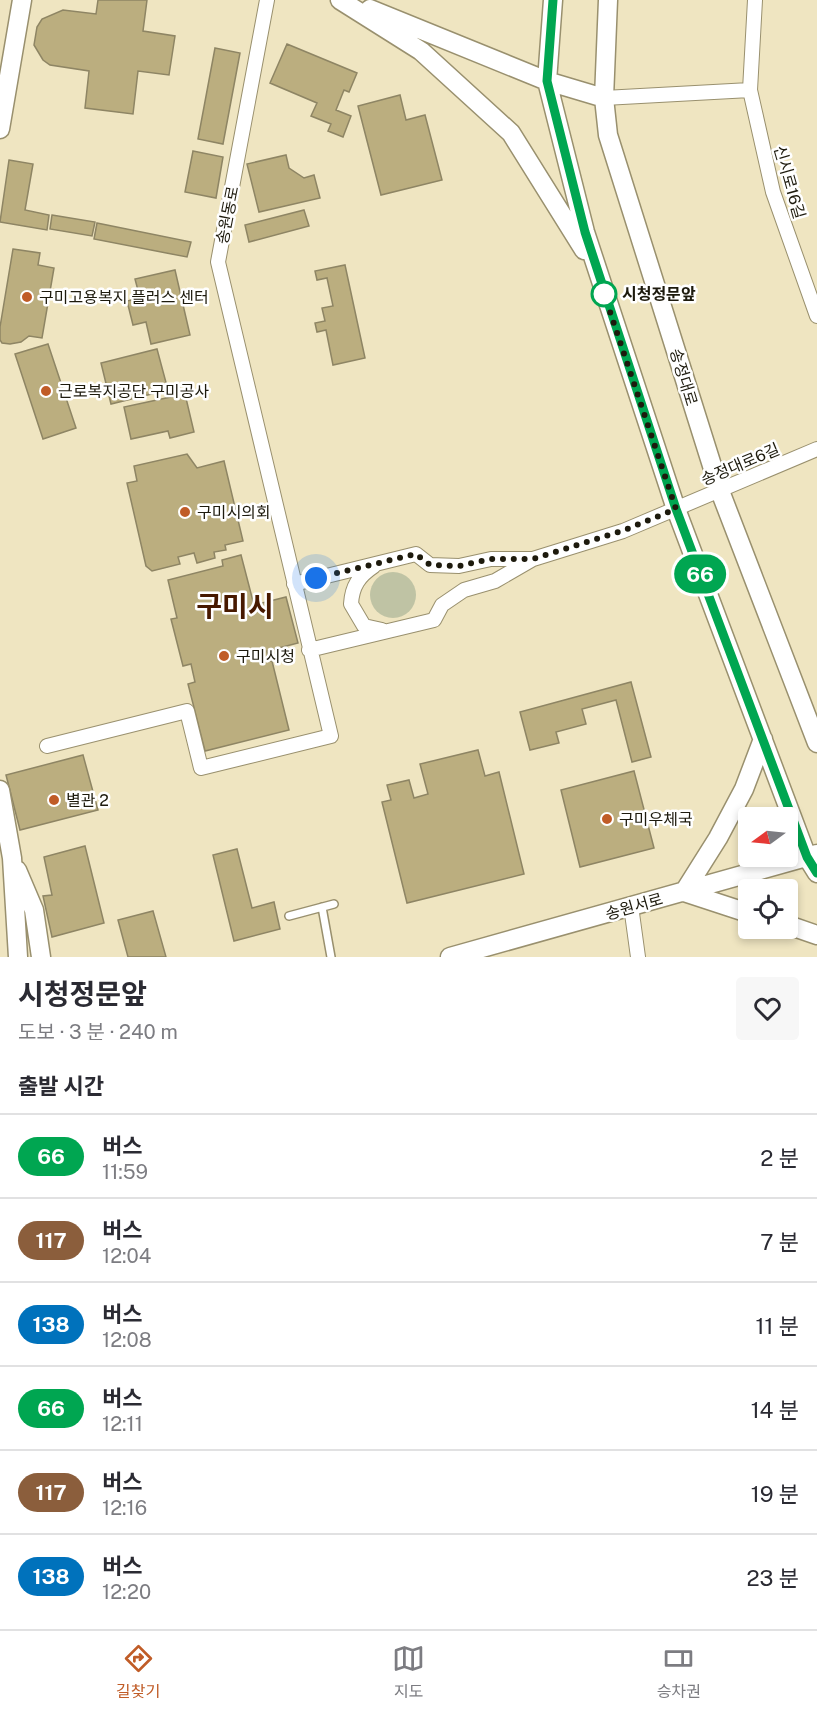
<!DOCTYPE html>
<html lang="ko">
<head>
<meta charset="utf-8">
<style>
	:root { --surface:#fff; --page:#f7f7f7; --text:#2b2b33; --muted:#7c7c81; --line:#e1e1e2; --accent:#c05c27 }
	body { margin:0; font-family:"Public Sans","Noto Sans KR",sans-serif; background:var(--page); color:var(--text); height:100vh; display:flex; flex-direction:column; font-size:22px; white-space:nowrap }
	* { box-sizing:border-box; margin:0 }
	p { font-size:20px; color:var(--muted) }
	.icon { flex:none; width:33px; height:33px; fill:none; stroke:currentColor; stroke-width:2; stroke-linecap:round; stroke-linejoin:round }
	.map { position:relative; height:957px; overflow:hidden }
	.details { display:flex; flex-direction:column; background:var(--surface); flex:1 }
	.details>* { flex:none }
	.badge { padding:0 12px; border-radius:20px; font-size:21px; line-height:39px }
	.needle { width:39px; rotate:255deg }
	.fabs { position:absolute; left:738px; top:807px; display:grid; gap:12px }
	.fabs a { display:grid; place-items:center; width:60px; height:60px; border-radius:6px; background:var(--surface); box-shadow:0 3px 9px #0003; font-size:30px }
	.you { position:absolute; width:30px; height:30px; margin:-15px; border:4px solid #fff; border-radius:50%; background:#1a73e8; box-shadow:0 0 0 9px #1a73e833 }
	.map>.badge { position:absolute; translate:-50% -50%; box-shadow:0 0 0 3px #fff }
	h2 { padding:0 18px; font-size:22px; line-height:54px }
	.round { display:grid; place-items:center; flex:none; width:63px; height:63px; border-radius:6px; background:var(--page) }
	.headline { display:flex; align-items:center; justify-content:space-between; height:102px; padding:0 18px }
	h1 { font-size:28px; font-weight:700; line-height:45px }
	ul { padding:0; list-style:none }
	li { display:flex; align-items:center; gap:18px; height:84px; padding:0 18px; border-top:2px solid var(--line) }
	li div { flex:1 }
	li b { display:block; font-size:22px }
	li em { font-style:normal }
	li .badge { min-width:66px; font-weight:700; text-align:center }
	.dock { display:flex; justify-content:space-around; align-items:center; height:84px; border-top:2px solid var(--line); background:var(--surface); font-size:16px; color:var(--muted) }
	.dock a { display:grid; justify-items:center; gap:3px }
	.dock .selected { color:var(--accent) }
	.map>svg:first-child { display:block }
	.park { fill:#bfc3a4 }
	.building { fill:#bbae7f; stroke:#8e8564; stroke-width:1.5 }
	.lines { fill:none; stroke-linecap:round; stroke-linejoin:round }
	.service-casing { stroke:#99906e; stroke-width:10 }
	.minor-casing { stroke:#99906e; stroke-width:16 }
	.tertiary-casing { stroke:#99906e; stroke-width:21 }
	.service { stroke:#fff; stroke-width:7 }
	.minor { stroke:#fff; stroke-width:14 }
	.tertiary { stroke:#fff; stroke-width:18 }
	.line-casing { stroke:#fff; stroke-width:14 }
	.line { stroke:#00a651; stroke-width:9 }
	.walk { stroke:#1d1a0d; stroke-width:6; stroke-dasharray:0 10.8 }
	.stop-dot { fill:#fff; stroke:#00a651; stroke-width:3 }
	.poi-dot { fill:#c05c27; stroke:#fff; stroke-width:2 }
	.labels { text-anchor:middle; stroke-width:5; stroke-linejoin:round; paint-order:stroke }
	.street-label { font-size:16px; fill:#1d1a0d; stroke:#fff }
	.stop-label { font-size:16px; font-weight:bold; fill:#1d1a0d; stroke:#fff; text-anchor:start }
	.poi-label { font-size:16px; fill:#1d1a0d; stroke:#fff; text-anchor:start }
	.town-label { font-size:28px; font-weight:bold; fill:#471900; stroke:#fff }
</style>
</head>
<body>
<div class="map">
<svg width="817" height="957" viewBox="0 0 817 957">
	<rect width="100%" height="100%" fill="#efe5c1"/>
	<!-- park -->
	<path class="park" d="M370 595a23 23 0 1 1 46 0a23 23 0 1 1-46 0Z"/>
	<!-- building -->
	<path class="building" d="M98 0H147L143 31 175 36 169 75 138 71 133 114 85 108 89 71 50 65 43 60 34 45 37 27 42 19 63 10 96 14Z
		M287 44 357 73 349 92 344 90 336 110 351 116 343 137 328 131 331 124 311 116 317 103 270 83Z
		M215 48 240 53 223 144 198 139Z
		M400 95 406 120 425 115 442 180 381 195 358 106Z
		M193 151 223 157 216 198 185 192Z
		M286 155 289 168 304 178 314 175 320 198 259 212 247 164Z
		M9 160 33 164 25 210 49 215 47 230 0 222Z
		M304 210 309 226 249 242 245 225Z
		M52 215 95 222 92 236 50 229Z
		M97 223 191 242 187 257 94 239Z
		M13 249 40 253 38 265 54 268 42 338 29 336 21 342 10 344 2 343 0 340V327Z
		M345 265 365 358 333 365 326 330 317 332 315 323 325 321 322 308 333 306 327 278 317 280 315 271Z
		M175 270 190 335 151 344 146 322 133 325 127 301 140 298 135 279Z
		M48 344 76 428 43 439 15 354Z
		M157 349 168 390 111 404 101 363Z
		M185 394 194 432 170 438 168 431 131 439 124 407Z
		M187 454 197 468 224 461 243 541 225 545 226 550 214 552 215 558 197 563 194 553 178 557 180 564 152 571 146 566 127 483 137 481 134 466Z
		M241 555 254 605 286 597 298 643 267 651 269 661H272L289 730 205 751 188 684 195 682 191 664 183 666 171 619 177 618 168 580 223 566 222 560Z
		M631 682 651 757 632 762 616 700 582 709 586 724 556 732 559 743 530 750 520 712Z
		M478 750 485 776 499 772 524 874 407 903 382 802 391 800 387 785 409 780 414 798 428 794 420 764Z
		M83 755 98 810 20 830 6 775Z
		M634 771 654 848 580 867 561 790Z
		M85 846 104 923 52 937 43 896 52 895 44 857Z
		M237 849 252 908 274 902 280 929 234 941 213 855Z
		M153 911 166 957H128L118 920Z"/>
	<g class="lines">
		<!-- service casing -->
		<g class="service-casing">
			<path id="service" d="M322 907 331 957
				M289 916 334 904"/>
		</g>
		<!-- minor casing -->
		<g class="minor-casing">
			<path id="minor" d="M755 0 750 90 773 192 817 316
				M604 98 750 90
				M374 566C359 576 352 586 351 604L364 626 382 630
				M294 584 416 554 430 565 459 566 491 559H531
				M309 650 434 620 442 605 464 590 495 581 533 559 623 531 817 449
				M47 746 187 711 201 768 331 736 218 262 267 0
				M631 906 638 957"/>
		</g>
		<!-- tertiary casing -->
		<g class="tertiary-casing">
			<path id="tertiary" d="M340 0 421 51 511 133 584 250
				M553 0 547 81 585 232 676 509 807 857 817 873
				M608 0 604 98 608 135 720 491 817 743
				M370 9 547 81 604 98
				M0 129 22 0
				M0 790 12 858 18 957
				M17 870 34 910 41 957
				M684 892 718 838 744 789 763 739
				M684 892 748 913
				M788 925 817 935
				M450 957 817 854"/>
		</g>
		<!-- service -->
		<use href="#service" class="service"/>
		<!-- minor -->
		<use href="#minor" class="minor"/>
		<!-- tertiary -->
		<use href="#tertiary" class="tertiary"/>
	</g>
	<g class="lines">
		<!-- line casing -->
		<g class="line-casing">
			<path id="line" d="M553 0 547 81 585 232 676 509 807 857 817 873"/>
		</g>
		<!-- line -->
		<use href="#line" class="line"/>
		<!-- walk -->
		<path class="walk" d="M316 578 416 554 430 565 459 566 491 559H533L622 531 676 509 604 294"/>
	</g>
	<!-- markers -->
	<circle class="stop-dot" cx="604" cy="294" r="12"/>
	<g class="poi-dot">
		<circle cx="27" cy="297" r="6"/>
		<circle cx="46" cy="391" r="6"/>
		<circle cx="185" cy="512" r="6"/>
		<circle cx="224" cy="656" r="6"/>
		<circle cx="54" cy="800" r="6"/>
		<circle cx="607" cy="819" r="6"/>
	</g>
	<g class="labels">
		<!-- street labels -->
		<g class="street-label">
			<text transform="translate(790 182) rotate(74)" y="6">신시로16길</text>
			<text transform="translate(227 215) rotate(-79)" y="6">송원동로</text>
			<text transform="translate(684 377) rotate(73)" y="6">송정대로</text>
			<text transform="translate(740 464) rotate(-23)" y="6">송정대로6길</text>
			<text transform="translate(634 906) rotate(-16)" y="6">송원서로</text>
		</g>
		<!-- stop labels -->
		<g class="stop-label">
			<text x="622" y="300">시청정문앞</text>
		</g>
		<!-- poi labels -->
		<g class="poi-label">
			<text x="39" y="303">구미고용복지 플러스 센터</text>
			<text x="58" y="397">근로복지공단 구미공사</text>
			<text x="197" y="518">구미시의회</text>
			<text x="236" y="662">구미시청</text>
			<text x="66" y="806">별관 2</text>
			<text x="619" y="825">구미우체국</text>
		</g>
		<!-- town labels -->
		<g class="town-label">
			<text x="235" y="616">구미시</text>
		</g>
	</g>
</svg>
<div class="fabs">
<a><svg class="needle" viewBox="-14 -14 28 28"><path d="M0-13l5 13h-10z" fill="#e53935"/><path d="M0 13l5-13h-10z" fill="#7c7c81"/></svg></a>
<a><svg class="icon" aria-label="locate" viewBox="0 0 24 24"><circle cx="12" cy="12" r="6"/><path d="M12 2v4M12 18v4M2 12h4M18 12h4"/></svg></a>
</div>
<div class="you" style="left:316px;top:578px"></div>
<b class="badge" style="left:700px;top:574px;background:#00a651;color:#fff">66</b>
</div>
<section class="details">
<div class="headline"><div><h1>시청정문앞</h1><p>도보 · 3 분 · 240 m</p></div><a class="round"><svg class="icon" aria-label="heart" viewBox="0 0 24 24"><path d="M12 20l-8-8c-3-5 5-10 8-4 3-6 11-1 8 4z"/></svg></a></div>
<h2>출발 시간</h2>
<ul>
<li><span class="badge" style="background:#00a651;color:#fff">66</span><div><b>버스</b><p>11:59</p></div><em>2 분</em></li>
<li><span class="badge" style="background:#8b5e3c;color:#fff">117</span><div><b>버스</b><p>12:04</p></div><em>7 분</em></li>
<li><span class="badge" style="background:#0072bc;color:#fff">138</span><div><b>버스</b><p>12:08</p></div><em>11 분</em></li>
<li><span class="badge" style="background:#00a651;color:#fff">66</span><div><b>버스</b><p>12:11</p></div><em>14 분</em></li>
<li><span class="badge" style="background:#8b5e3c;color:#fff">117</span><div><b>버스</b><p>12:16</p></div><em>19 분</em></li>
<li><span class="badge" style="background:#0072bc;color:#fff">138</span><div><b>버스</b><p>12:20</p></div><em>23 분</em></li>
</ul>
</section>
<nav class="dock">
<a class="selected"><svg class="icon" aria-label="directions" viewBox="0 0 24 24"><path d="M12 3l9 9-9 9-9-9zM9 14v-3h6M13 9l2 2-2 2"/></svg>길찾기</a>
<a><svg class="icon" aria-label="map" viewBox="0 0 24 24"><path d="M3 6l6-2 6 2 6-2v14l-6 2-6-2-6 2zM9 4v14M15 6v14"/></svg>지도</a>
<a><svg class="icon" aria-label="tickets" viewBox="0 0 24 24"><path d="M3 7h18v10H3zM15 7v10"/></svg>승차권</a>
</nav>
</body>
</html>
